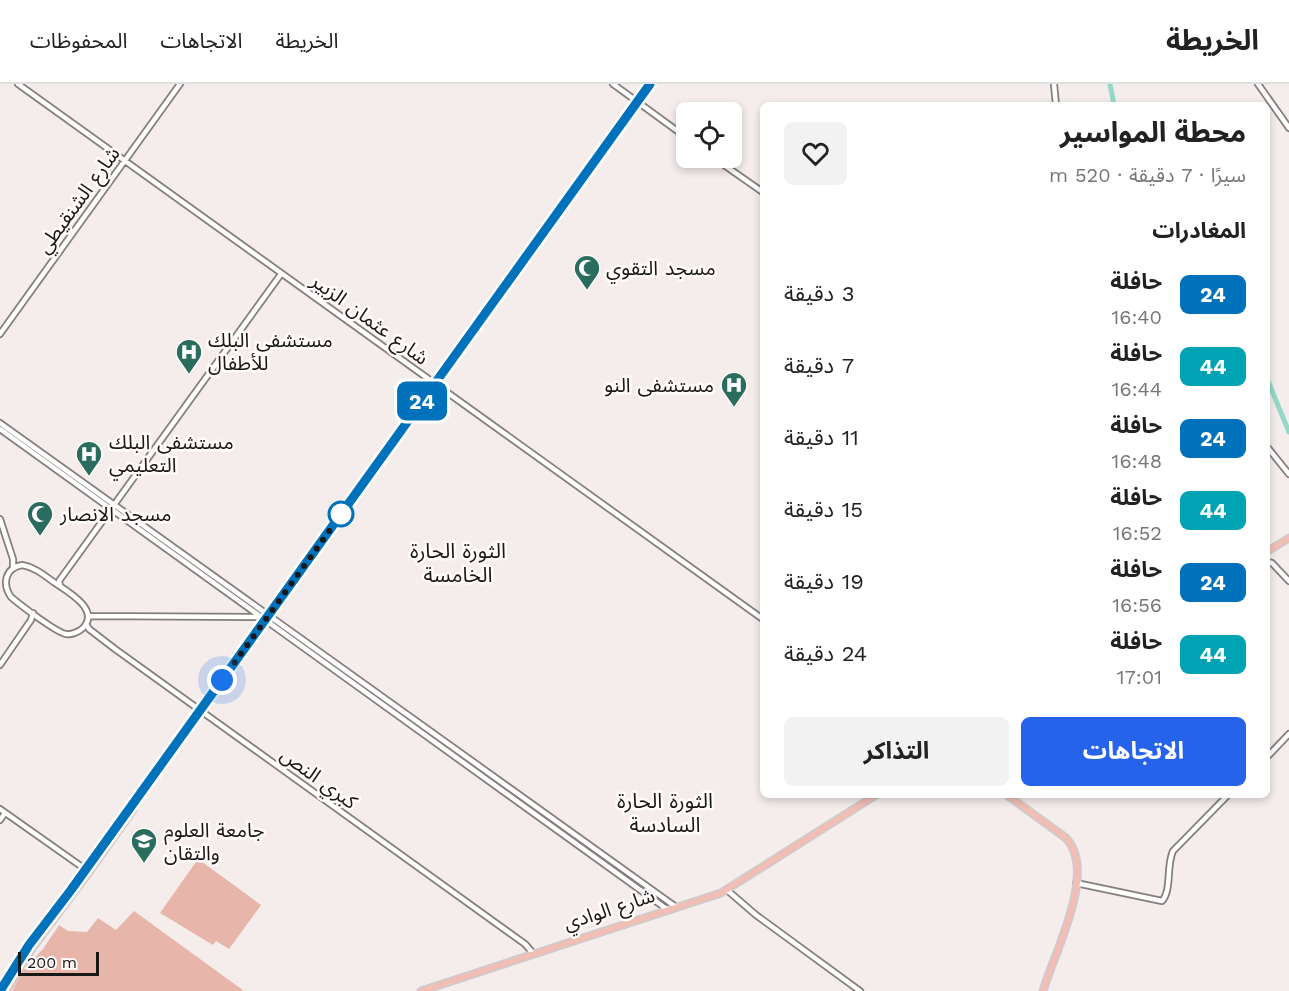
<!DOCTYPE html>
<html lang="ar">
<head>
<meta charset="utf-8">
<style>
	:root { --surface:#fff; --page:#f2f2f2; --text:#222; --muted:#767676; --line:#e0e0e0; --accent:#2563eb }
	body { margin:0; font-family:"Work Sans","Noto Sans Arabic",sans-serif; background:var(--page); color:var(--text); direction:rtl; height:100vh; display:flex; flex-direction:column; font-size:22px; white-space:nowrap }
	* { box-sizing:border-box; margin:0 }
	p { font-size:20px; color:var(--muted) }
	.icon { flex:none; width:33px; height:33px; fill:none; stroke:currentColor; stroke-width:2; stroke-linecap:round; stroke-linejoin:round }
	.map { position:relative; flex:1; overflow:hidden; direction:ltr }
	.drawer { position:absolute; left:760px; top:18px; width:510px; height:696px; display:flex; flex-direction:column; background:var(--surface); border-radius:9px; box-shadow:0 3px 9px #0003; direction:rtl }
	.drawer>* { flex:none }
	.badge { padding:0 12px; border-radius:9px; font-size:21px; line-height:39px }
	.fabs { position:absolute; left:676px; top:18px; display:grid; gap:12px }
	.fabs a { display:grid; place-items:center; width:66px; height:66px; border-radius:9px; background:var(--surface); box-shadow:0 3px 9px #0003; font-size:30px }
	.scale { position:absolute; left:18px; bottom:15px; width:81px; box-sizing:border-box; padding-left:6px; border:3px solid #1a1717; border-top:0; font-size:16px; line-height:21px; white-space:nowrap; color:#1a1717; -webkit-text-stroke:4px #fffcfb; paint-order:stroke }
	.you { position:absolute; width:30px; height:30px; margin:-15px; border:4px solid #fff; border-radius:50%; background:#1a73e8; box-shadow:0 0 0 9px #1a73e833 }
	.map>.badge { position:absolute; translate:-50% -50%; box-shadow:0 0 0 3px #fff }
	h2 { padding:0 24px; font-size:22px; line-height:54px }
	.round { display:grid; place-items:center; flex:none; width:63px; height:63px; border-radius:9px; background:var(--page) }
	.head { display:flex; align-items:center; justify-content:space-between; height:102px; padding:0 24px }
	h1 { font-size:28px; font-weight:700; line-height:45px }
	.cta { display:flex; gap:12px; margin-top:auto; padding:12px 24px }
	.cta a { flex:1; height:69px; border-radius:9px; background:var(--accent); color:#fff; font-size:24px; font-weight:700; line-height:69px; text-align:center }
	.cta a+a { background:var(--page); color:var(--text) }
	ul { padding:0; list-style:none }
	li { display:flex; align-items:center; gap:18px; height:72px; padding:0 24px }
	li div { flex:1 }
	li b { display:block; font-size:22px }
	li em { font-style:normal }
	li .badge { min-width:66px; font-weight:700; text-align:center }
	header { display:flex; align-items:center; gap:36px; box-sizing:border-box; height:84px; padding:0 30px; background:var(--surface); border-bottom:2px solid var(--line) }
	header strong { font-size:28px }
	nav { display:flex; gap:33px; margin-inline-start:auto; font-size:21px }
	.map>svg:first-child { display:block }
	.green { fill:#e8b5aa }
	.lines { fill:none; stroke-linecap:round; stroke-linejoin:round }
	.river { stroke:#94d9c7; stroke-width:5 }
	.minor-casing { stroke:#857e7d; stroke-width:8 }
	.major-casing { stroke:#cdcccc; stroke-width:9 }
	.minor { stroke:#fff; stroke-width:4.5 }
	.major { stroke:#f0beb5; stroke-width:6 }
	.line-casing { stroke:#fff; stroke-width:14 }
	.line { stroke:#0072bc; stroke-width:9 }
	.walk { stroke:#1a1717; stroke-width:6; stroke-dasharray:0 10.8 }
	.stop-dot { fill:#fff; stroke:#0072bc; stroke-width:3 }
	.labels { text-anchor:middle; stroke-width:5; stroke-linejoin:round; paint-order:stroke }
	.street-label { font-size:20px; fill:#1a1717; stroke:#fffcfb }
	.poi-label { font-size:20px; fill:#1a1717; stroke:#fffcfb; text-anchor:start }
	.neighbourhood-label { font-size:21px; fill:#1a1717; stroke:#fffcfb }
</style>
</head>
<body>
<header>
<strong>الخريطة</strong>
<nav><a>الخريطة</a><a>الاتجاهات</a><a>المحفوظات</a></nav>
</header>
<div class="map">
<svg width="1289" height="907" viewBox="0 0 1289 907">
	<rect width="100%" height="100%" fill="#f5edec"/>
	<!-- green -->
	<path class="green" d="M198 775 261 821 229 865 216 857 213 861 160 829Z
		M134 827 244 907H12L24 885 43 865 59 841 68 847 87 848 98 834 116 846Z"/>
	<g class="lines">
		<!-- river -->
		<path class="river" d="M1110 0 1114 21
			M1268 297 1289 348"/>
		<!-- minor casing -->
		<g class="minor-casing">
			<path id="minor" d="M18 0 764 536
				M613 0 687 54
				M1054 0 1056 21
				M1258 0 1289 44
				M714 74 764 109
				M0 250 180 0
				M0 339 676 823
				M0 345 668 826
				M1268 364 1289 390
				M0 435 13 475V484
				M1268 478 1272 479 1289 497
				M22 481C35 483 45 492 55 499 67 507 101 526 83 544 79 548 71 551 66 550 57 549 19 520 11 513 2 500 5 484 22 481Z
				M60 502 59 497 281 190
				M88 532 262 533
				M86 540 89 545 115 565 525 860 532 868
				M0 581 31 536 33 529
				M1268 672 1289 650
				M0 725 85 785
				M0 736 5 729
				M1076 799 1162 817C1172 806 1166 782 1173 767L1228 711
				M727 806 756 831 860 907"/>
		</g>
		<!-- major casing -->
		<g class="major-casing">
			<path id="major" d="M1268 467 1289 454
				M1007 711 1066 754C1098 788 1054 869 1043 907
				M0 907 29 861 71 805 650 0
				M6 907 33 863 89 788 133 726
				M421 907 721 809 876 711"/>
		</g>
		<!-- minor -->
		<use href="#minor" class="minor"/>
		<!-- major -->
		<use href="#major" class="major"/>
	</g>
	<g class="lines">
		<!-- line casing -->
		<g class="line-casing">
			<path id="line" d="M0 907 29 861 71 806 650 0"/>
		</g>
		<!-- line -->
		<use href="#line" class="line"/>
		<!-- walk -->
		<path class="walk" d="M222 596 343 428 341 430"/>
	</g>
	<!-- icons -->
	<defs>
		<g id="mosque-pin" transform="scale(1.35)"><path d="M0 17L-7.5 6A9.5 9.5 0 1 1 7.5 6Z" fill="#2a6d5e" stroke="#fffcfb"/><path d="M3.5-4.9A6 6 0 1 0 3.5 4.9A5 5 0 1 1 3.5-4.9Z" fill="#fff"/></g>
		<g id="hospital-pin" transform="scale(1.35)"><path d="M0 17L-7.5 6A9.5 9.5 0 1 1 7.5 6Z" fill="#2a6d5e" stroke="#fffcfb"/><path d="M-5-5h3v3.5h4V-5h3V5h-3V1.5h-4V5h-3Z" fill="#fff"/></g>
		<g id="university-pin" transform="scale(1.35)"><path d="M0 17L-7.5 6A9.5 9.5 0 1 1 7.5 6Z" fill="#2a6d5e" stroke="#fffcfb"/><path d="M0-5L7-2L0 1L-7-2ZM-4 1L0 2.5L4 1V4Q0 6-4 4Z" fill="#fff"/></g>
	</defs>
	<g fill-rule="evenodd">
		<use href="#mosque-pin" x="587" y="184"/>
		<use href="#hospital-pin" x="189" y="268"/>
		<use href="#hospital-pin" x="734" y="301"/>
		<use href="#hospital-pin" x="89" y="370"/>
		<use href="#mosque-pin" x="40" y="430"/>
		<use href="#university-pin" x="144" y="757"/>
	</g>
	<!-- markers -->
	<circle class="stop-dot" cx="341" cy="430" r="12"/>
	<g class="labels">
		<!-- street labels -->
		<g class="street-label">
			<text transform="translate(78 116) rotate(-54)" y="7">شارع الشنقيطي</text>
			<text transform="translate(370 235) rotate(36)" y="7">شارع عثمان الزبير</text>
			<text transform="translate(319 694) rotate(36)" y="7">كبري النص</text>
			<text transform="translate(609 825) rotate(-18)" y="7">شارع الوادي</text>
		</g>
		<!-- poi labels -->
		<g class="poi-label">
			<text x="606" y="191">مسجد التقوي</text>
			<text x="208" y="263">مستشفى البلك<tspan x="208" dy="23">للأطفال</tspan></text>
			<text x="714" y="308" text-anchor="end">مستشفى النو</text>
			<text x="109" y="365">مستشفى البلك<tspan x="109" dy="23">التعليمي</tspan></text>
			<text x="60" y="437">مسجد الانصار</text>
			<text x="164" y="753">جامعة العلوم<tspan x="164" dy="23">والتقان</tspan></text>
		</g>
		<!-- neighbourhood labels -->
		<g class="neighbourhood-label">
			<text x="458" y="474">الثورة الحارة<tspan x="458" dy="24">الخامسة</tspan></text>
			<text x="665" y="724">الثورة الحارة<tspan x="665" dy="24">السادسة</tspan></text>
		</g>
	</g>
</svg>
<div class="fabs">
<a><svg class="icon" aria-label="locate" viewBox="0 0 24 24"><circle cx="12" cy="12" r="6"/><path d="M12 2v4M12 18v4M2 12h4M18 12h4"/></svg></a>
</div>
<div class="scale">200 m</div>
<div class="you" style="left:222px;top:596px"></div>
<b class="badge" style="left:422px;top:317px;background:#0072bc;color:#fff">24</b>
<section class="drawer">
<div class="head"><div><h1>محطة المواسير</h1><p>سيرًا · 7 دقيقة · 520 m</p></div><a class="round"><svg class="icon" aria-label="heart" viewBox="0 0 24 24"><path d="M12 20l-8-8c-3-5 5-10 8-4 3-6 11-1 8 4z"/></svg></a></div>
<h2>المغادرات</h2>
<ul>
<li><span class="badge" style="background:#0072bc;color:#fff">24</span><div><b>حافلة</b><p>16:40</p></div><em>3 دقيقة</em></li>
<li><span class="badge" style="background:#00a3b4;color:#fff">44</span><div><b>حافلة</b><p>16:44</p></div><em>7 دقيقة</em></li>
<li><span class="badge" style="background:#0072bc;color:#fff">24</span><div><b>حافلة</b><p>16:48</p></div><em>11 دقيقة</em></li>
<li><span class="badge" style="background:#00a3b4;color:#fff">44</span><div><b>حافلة</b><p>16:52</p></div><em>15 دقيقة</em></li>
<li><span class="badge" style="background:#0072bc;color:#fff">24</span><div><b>حافلة</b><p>16:56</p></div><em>19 دقيقة</em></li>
<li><span class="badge" style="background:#00a3b4;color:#fff">44</span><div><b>حافلة</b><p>17:01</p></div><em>24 دقيقة</em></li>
</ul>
<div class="cta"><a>الاتجاهات</a><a>التذاكر</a></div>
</section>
</div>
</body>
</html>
